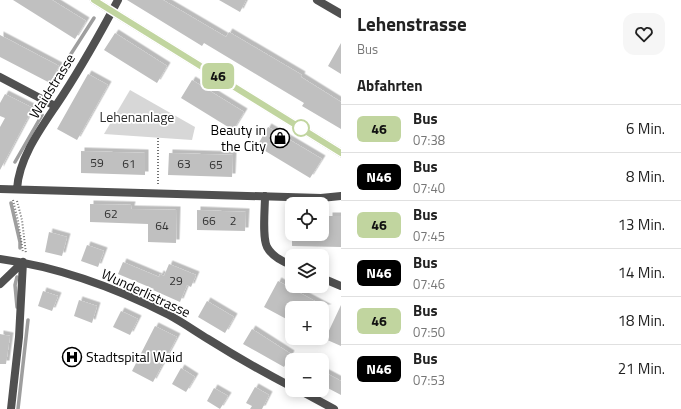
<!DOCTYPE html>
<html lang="de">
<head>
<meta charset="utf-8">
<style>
	:root { --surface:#fff; --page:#f6f6f6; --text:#222; --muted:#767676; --line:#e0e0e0 }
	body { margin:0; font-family:"Titillium Web",sans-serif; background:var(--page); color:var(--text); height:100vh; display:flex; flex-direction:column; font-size:15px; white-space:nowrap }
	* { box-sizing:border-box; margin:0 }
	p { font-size:13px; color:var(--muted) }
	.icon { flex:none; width:22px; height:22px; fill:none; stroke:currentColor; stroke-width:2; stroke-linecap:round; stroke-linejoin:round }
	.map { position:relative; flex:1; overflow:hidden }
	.details { display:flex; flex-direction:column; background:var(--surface); width:340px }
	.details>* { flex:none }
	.badge { padding:0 8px; border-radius:6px; font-size:14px; line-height:26px }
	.fabs { position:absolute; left:285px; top:197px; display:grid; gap:8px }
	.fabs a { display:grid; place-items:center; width:44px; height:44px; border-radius:8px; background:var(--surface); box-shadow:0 2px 10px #0003; font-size:20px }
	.map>.badge { position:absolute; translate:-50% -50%; box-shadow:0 0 0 2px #fff }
	h2 { padding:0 16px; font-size:15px; line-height:36px }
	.round { display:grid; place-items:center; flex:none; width:42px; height:42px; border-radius:12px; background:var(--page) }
	.summary { display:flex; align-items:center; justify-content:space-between; height:68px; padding:0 16px }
	h1 { font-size:19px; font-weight:700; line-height:30px }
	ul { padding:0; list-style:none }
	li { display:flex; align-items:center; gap:12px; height:48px; padding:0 16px; border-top:1px solid var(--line) }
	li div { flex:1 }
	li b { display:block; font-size:15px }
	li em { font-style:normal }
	li .badge { min-width:44px; font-weight:700; text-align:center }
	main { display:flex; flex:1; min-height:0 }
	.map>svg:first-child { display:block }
	.green { fill:#d7d7d7 }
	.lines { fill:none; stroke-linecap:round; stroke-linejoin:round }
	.stream { stroke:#9e9e9e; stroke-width:3.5 }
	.building { fill:#c0c0c0; filter:url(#shadow) }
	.path { stroke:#727272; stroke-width:2; stroke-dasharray:1 2; stroke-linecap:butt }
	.street { stroke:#505050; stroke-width:8 }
	.line-casing { stroke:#fff; stroke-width:9 }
	.line { stroke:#c1d59f; stroke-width:6 }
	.stop-dot { fill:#fff; stroke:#c1d59f; stroke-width:2 }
	.labels { text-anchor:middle; stroke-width:3.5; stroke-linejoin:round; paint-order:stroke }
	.number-label { font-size:12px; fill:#303030 }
	.street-label { font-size:14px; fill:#000; stroke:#fff }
	.park-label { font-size:14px; fill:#2e2e2e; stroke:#fff }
	.poi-label { font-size:14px; fill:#000; stroke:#fff; text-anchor:end }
</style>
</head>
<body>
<main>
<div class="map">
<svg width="341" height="409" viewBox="0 0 341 409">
	<defs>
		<filter id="shadow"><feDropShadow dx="3.5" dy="-3.5" stdDeviation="0" flood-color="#0004"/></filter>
	</defs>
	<rect width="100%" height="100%" fill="#fff"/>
	<!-- green -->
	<path class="green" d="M130 90 195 127 192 140 104 134Z"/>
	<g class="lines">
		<!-- stream -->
		<path class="stream" d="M53 90 66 68 69 57 94 18
			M15 162 42 115
			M11 203 20 242V248
			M17 307 15 285 17 277
			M18 409 28 320"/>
	</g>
	<!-- building -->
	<path class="building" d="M13 0H52L86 21 75 39Z
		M127 0H163L226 37 229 32 302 75 301 77 341 102V129L302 106 304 103 204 43 202 46Z
		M219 0H246L240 12Z
		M115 33 167 66 157 83 104 50Z
		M0 35 59 66 50 83 0 57Z
		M341 43V74L328 66Z
		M88 74 108 85 77 140 57 129Z
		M192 80 244 112 233 130 181 98Z
		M5 94 33 108 0 170V127L5 118 0 116V103Z
		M268 127 322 159 310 178 257 146Z
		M81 151 145 153V175L81 173Z
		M169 153 233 155 232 177 168 175Z
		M90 204 132 205 131 209 177 210 176 243 148 242V224L90 222Z
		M197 210 246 212 245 231 197 230Z
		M329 216H341V247L292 246V234H322V227L329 228Z
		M49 232 67 237 62 256 45 252Z
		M87 245 104 251 98 267 81 261Z
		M123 262 159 277 160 274 164 276 169 264 196 275 191 287 187 285 180 302 153 290 154 289 118 274Z
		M278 281 298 292 328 308H292V322L264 307Z
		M43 291 58 296 52 311 38 306Z
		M79 300 97 306 92 323 74 316Z
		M207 301 234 317 225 333 198 317Z
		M341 305V346L325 339Z
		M121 311 138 319 130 335 113 327Z
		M155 326 177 337 153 382 132 371Z
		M252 329 291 354 284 367 243 344Z
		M0 334 10 336 6 364H0Z
		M181 368 195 377 186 392 172 384Z
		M322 371 341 381V395L322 385Z
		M255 387 269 395 262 409H250L252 406 246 403Z
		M214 388 228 396 220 409 207 401Z"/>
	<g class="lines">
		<!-- path -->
		<path class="path" d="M158 184V137
			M13 200 18 221 23 252
			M17 201 22 220 26 254"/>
		<!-- street -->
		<path class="street" d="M94 0 341 153
			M317 0 341 14
			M0 77 55 106
			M0 189 321 198 341 196
			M17 189C19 155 45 123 63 95 83 64 101 32 118 0
			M265 196C265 208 262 237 267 247 272 256 283 262 292 265
			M0 259C59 267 116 288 169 315 182 322 195 331 208 339 235 356 263 372 292 387
			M322 278 341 286
			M0 284 23 262
			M299 390 334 409
			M11 409 19 337 23 262"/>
	</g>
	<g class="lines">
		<!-- line casing -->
		<g class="line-casing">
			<path id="line" d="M94 0 341 153"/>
		</g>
		<!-- line -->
		<use href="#line" class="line"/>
	</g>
	<!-- icons -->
	<defs>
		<g id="shop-ring" transform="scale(1)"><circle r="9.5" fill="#fff" stroke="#000" stroke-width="1.5"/><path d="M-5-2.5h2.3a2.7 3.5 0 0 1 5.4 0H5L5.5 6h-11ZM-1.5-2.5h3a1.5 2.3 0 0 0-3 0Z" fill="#000"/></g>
		<g id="hospital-ring" transform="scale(1)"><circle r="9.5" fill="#fff" stroke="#000" stroke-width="1.5"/><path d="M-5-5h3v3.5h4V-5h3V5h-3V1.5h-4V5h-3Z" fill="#000"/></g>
	</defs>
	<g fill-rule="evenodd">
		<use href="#shop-ring" x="280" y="138"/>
		<use href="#hospital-ring" x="72" y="357"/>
	</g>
	<!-- markers -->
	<circle class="stop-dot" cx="301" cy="128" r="8"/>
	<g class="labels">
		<!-- number labels -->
		<g class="number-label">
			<text x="97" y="167">59</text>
			<text x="129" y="168">61</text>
			<text x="184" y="168">63</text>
			<text x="216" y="169">65</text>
			<text x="111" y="218">62</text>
			<text x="209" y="225">66</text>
			<text x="233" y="225">2</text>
			<text x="162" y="230">64</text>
			<text x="176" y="285">29</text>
		</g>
		<!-- street labels -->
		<g class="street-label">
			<text transform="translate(52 86) rotate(-58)" y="5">Waidstrasse</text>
			<text transform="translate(146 293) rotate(25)" y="5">Wunderlistrasse</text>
		</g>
		<!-- park labels -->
		<g class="park-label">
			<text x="137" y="122">Lehenanlage</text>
		</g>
		<!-- poi labels -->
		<g class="poi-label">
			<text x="266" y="135">Beauty in<tspan x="266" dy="16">the City</tspan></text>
			<text x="86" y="362" text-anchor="start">Stadtspital Waid</text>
		</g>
	</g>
</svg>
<div class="fabs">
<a><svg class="icon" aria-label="locate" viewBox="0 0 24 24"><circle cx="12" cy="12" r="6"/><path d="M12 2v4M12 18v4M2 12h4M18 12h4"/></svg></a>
<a><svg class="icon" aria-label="layers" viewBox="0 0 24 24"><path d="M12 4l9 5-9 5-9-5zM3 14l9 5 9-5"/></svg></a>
<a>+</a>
<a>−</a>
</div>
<b class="badge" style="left:218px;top:76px;background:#c1d59f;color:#111">46</b>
</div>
<section class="details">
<div class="summary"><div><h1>Lehenstrasse</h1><p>Bus</p></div><a class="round"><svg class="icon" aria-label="heart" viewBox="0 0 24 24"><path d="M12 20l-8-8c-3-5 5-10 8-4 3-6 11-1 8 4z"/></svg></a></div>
<h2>Abfahrten</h2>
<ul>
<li><span class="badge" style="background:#c1d59f;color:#111">46</span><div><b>Bus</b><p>07:38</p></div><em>6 Min.</em></li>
<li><span class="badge" style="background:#000;color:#fff">N46</span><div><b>Bus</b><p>07:40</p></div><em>8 Min.</em></li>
<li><span class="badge" style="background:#c1d59f;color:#111">46</span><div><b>Bus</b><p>07:45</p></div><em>13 Min.</em></li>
<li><span class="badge" style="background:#000;color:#fff">N46</span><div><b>Bus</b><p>07:46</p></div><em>14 Min.</em></li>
<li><span class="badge" style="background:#c1d59f;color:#111">46</span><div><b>Bus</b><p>07:50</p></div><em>18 Min.</em></li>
<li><span class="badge" style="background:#000;color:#fff">N46</span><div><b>Bus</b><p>07:53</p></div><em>21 Min.</em></li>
</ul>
</section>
</main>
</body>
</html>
